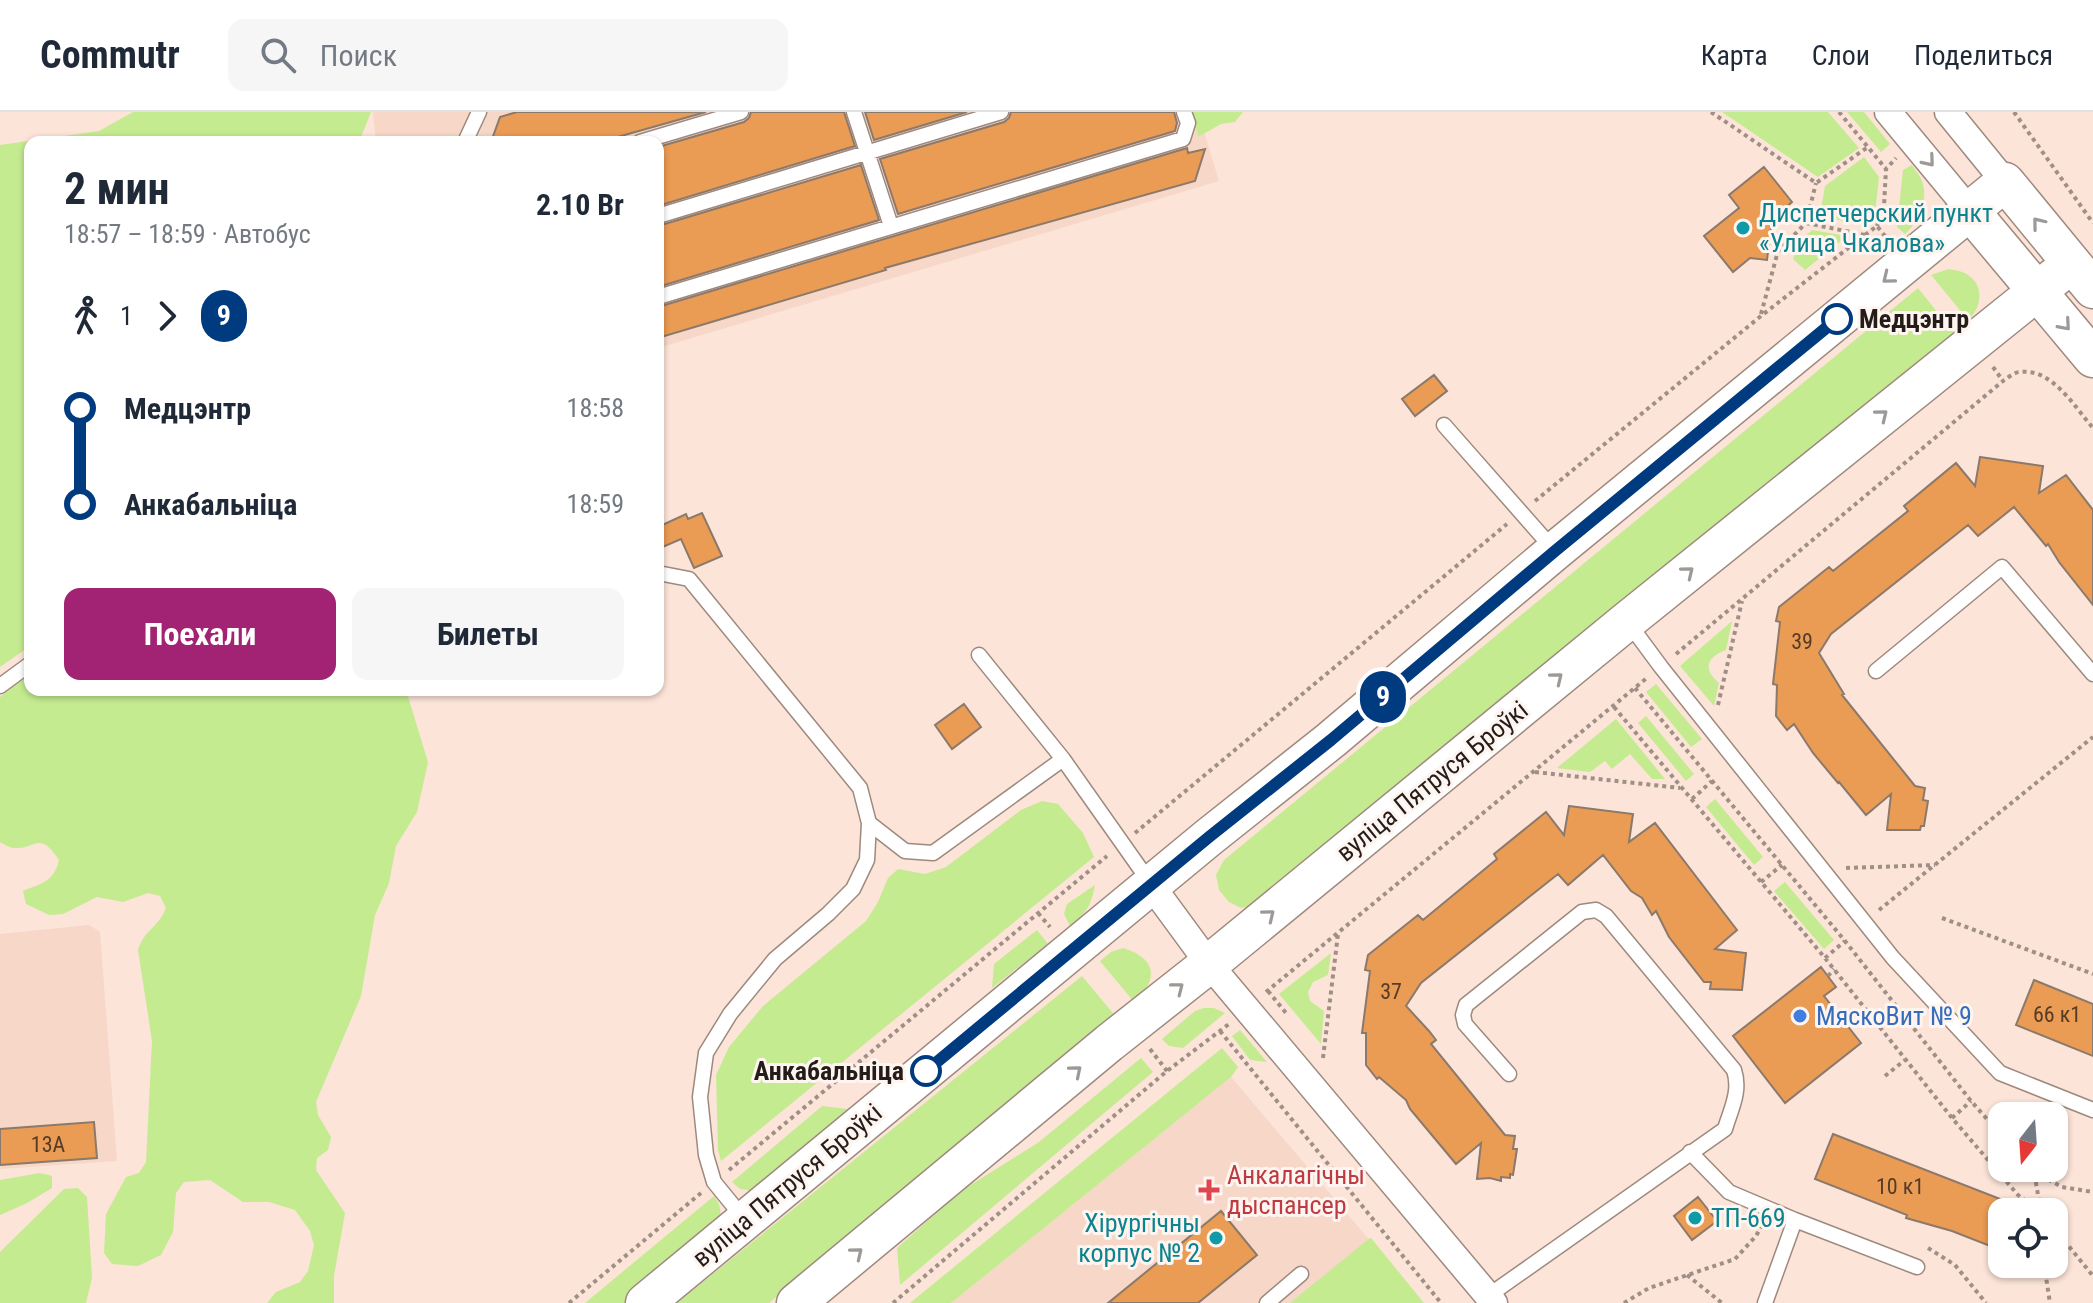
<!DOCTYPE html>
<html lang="ru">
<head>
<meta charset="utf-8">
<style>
	:root { --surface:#fff; --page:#f6f6f7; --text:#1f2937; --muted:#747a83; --line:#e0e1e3; --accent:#a22273 }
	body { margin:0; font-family:"Roboto Condensed",sans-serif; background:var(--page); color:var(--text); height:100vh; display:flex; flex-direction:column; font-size:30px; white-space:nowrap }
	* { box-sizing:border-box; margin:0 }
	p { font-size:26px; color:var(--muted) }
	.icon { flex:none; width:44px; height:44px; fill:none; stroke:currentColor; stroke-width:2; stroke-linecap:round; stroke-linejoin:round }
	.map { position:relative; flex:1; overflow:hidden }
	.details { position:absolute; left:24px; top:24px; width:640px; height:560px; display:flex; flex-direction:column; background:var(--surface); border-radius:16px; box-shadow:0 2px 6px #0004 }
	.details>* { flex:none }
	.badge { padding:0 16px; border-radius:26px; font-size:28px; line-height:52px }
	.needle { width:52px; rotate:197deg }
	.buttons { position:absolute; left:1988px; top:990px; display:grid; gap:16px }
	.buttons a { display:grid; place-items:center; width:80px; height:80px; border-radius:16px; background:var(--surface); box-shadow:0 2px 6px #0004; font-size:40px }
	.map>.badge { position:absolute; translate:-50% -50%; box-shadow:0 0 0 4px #fff }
	.legs { display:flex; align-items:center; gap:12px; height:88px; padding:0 40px; font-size:26px }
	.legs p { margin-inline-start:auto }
	.summary { display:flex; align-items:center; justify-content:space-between; height:136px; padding:0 40px }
	h1 { font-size:44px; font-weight:700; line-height:60px }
	.action { display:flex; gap:16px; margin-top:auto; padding:16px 40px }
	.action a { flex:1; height:92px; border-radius:16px; background:var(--accent); color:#fff; font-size:32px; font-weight:700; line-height:92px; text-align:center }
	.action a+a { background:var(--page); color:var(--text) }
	ul { padding:0 40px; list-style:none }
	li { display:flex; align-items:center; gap:28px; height:96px; font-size:30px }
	li i { display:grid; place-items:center; width:12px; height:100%; margin:0 10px; background:currentColor }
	li i::after { content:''; width:20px; height:20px; margin:-10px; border:6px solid; border-radius:50%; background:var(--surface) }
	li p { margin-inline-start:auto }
	li:first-child i { background:linear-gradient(#0000 50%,currentColor 0) }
	li:last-child i { background:linear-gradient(currentColor 50%,#0000 0) }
	header { display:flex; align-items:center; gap:48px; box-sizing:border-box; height:112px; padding:0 40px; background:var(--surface); border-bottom:2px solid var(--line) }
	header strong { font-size:38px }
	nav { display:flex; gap:44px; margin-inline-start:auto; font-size:28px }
	.search { width:560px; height:72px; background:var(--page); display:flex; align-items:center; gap:20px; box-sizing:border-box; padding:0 28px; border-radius:16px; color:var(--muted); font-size:30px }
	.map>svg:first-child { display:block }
	.built { fill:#f6d7c8 }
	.green { fill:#c4eb90 }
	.building { fill:#ea9b54; stroke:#8b796b; stroke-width:2 }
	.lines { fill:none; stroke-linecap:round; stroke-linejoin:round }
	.service-casing { stroke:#9e897e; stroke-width:17 }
	.minor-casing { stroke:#9e897e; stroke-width:29 }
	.secondary-casing { stroke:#9e897e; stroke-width:41 }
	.path { stroke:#a08f86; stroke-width:4; stroke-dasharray:4 4; stroke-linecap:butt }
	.service { stroke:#fff; stroke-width:14 }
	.minor { stroke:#fff; stroke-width:26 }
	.secondary { stroke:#fff; stroke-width:38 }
	.oneway { stroke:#9c9997 }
	.line-1-casing { stroke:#fff; stroke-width:18 }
	.line-1 { stroke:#003b80; stroke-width:12 }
	.culture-dot { fill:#0f9aa8; stroke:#fef5f0; stroke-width:3 }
	.stop-1-dot { fill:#fff; stroke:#003b80; stroke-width:4 }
	.shop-dot { fill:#3f7fe0; stroke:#fef5f0; stroke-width:3 }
	.health-dot { fill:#e0444e; stroke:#fef5f0; stroke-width:3 }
	.labels { text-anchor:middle; stroke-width:6; stroke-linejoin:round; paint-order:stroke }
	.number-label { font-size:22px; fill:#563c27 }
	.culture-label { font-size:26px; fill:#0d838f; stroke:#fef5f0; text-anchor:start }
	.stop-label { font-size:26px; font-weight:bold; fill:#241c18; stroke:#fef5f0; text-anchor:start }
	.street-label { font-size:26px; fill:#241c18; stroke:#fef5f0 }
	.shop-label { font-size:26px; fill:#366cbe; stroke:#fef5f0; text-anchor:start }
	.health-label { font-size:26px; fill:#be3a42; stroke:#fef5f0; text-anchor:start }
</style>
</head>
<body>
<header>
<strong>Commutr</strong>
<div class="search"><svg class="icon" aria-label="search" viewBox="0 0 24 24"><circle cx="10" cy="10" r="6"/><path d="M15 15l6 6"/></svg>Поиск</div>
<nav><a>Карта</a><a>Слои</a><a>Поделиться</a></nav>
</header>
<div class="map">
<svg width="2093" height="1191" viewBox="0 0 2093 1191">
	<rect width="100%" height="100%" fill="#fce4d8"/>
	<!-- built -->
	<path class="built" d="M373 0H1198L1219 69 658 236V30H376Z
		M89 813 100 820 117 1049 0 1057V822Z
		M1231 965 1423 1191H951Z"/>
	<!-- green -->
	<path class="green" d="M133 0H371L359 30H30V534L0 555V33L99 19Z
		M1193 0H1243L1235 10 1221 12 1198 25Z
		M1722 0H1828L1859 36 1818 65Z
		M1847 0H1864L1890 32 1881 40Z
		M1864 45 1879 65 1875 101 1859 113 1820 103 1825 74Z
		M1912 53C1915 58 1920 64 1922 69 1929 89 1919 109 1905 122L1897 115 1903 58Z
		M1812 118 1847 124 1805 158 1793 147 1797 132Z
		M1948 157C1953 158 1957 158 1962 160 1984 168 1984 194 1968 208L1931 163Z
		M1918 176 1954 221 1256 793 1241 796 1229 790 1219 778 1216 763 1224 748Z
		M1732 509 1726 538C1707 545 1702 557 1719 571L1714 594 1680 554Z
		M30 564V578H406L428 650 417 700 396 734 389 771 375 803 361 884 316 990 318 1003 331 1025 328 1038 317 1046 316 1058 345 1101 334 1164V1191H267L276 1180 300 1170 308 1159 314 1133 310 1119 295 1098 269 1090H243L210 1068 184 1070 176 1081 173 1120 161 1143 138 1154 112 1152 104 1141 106 1102 126 1065 139 1061 146 1050 152 929 138 838C144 818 158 816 166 796L160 784 148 781 123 790 97 785 63 802 49 803 26 792 23 779C42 771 54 770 59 748 39 717 35 738 13 736 8 735 4 732 0 730V585L12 574Z
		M1656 572 1702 627 1691 635 1646 580Z
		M1646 604 1694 662 1686 669 1638 611Z
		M1616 607 1665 667H1652L1630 642 1612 657 1605 649 1590 660 1557 656Z
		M1715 687 1763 745 1754 753 1706 695Z
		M1042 689 1058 692 1083 721 1094 745 721 1049 718 1038 716 963 729 935 763 894 866 809 878 790 888 766 898 757 925 762 946 755 1021 698Z
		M1785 770 1834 828 1824 837 1774 779Z
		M1095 773C1091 795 1086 801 1070 814L1064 802 1067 792Z
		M1037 818 1048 832 992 876 994 852Z
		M1123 836C1156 846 1160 867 1134 890L1100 849 1111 840Z
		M1331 841 1328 863 1313 870 1308 880 1310 889 1324 899 1321 932 1279 882Z
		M1082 864 1117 906 769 1191H677Z
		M1204 896H1214L1225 901 1183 936 1169 934 1162 927 1195 899Z
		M1240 918 1267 950 1250 948 1232 924Z
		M1222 936 1238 955 1231 965 951 1191H910Z
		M1141 946 1153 960 900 1173 897 1136 961 1079 1039 1030Z
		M822 994 848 997 826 1023 761 1080 740 1077 732 1070Z
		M40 1061 52 1064V1076L27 1091 0 1103V1068Z
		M78 1076 87 1085 92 1166 86 1191H0V1140L64 1077Z
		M714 1084C724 1098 721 1104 714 1119L626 1191H585Z
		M1371 1126 1424 1191H1290L1370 1126Z"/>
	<!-- building -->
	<path class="building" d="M517 0H706L600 30H491L500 5Z
		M751 0H844L855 34 658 94V35L744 10 749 6Z
		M865 0H967L874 28Z
		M1011 0H1174L1177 11 1175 19 898 102 880 47 1004 10 1009 6Z
		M1187 36 1188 41 1205 37 1195 69 885 156 886 158 658 226V195Z
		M861 53 879 108 658 175V114Z
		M1764 55 1792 90 1772 107 1767 148 1750 146 1733 160 1704 124 1739 96 1729 83Z
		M1434 263 1447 279 1415 304 1402 287Z
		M1980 345 2043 354 2039 381 2066 363 2093 398V493L2059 450 2048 432 2046 434 2014 395 1978 424 1968 413 1831 522 1819 541 1844 582 1842 583 1915 674 1925 676 1923 688 1928 689 1924 714H1921L1920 718H1887L1891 682 1866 703 1839 670 1838 671 1813 641 1794 612 1787 618 1776 604 1777 573 1773 572 1780 510 1776 509 1779 495 1829 455 1833 459 1908 399 1904 394 1956 351 1975 374Z
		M702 401 722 444 694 456 681 427 658 437V415L686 402 688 407Z
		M964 592 981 615 952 637 935 613Z
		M1569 694 1633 702 1629 730 1655 711 1737 818 1715 837 1746 841 1742 878 1710 877 1711 870H1704L1669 825 1656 799 1652 803 1642 786 1631 779 1603 743 1568 773 1558 762 1421 871 1406 894 1429 919 1436 928 1431 932 1505 1023 1515 1024 1513 1037H1517L1513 1063 1510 1062V1066L1501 1065V1069L1490 1066 1477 1067 1481 1031 1456 1052 1410 997 1406 988 1379 965 1377 967 1366 953V921H1362L1370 859 1365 858 1368 843 1418 803 1423 808 1497 747 1494 742 1546 700 1564 723Z
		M1821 855 1836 875 1824 884 1861 931 1785 991 1733 924Z
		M2034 868 2093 892V944L2016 913Z
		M94 1010 97 1046 0 1053V1017Z
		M1833 1022 2008 1090 2002 1100 1990 1134 1952 1119 1906 1106 1907 1103 1815 1067Z
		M1698 1085 1717 1109 1692 1128 1674 1104Z
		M1221 1099 1257 1143 1198 1191H1108Z"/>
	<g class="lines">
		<!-- service casing -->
		<g class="service-casing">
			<path id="service" d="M854 0 891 114
				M465 30 479 0
				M640 30 741 0
				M658 104 1001 0
				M658 185 1183 27 1188 11 1184 0
				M1444 313 1555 439
				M658 461 689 467 860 676 869 711 867 748 853 777 828 802 775 847 730 902 706 941 700 985 706 1043 714 1070 745 1108
				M1627 509 1661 555 1893 846 2000 961 2093 998
				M979 543 1063 647 1151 772
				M1876 559 2002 455 2093 562
				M0 574 30 552
				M869 711 905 739 933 741 1063 647
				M1690 1040 1729 1080 1795 1108 1917 1155
				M1488 1184 1725 1017C1731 997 1741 979 1734 958L1606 804 1596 798 1582 800 1466 893 1463 903 1465 912 1509 962
				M1267 1191 1301 1162
				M1765 1191 1795 1108"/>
		</g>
		<!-- minor casing -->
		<g class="minor-casing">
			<path id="minor" d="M1888 0 1970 99
				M1948 0 2005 70
				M1151 773 1209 852 1494 1191"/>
		</g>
		<!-- secondary casing -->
		<g class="secondary-casing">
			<path id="secondary" d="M1970 99 2093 246
				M645 1191 1209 725 1331 628 1555 439 2005 70 2093 177
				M796 1191 1109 931 1209 852 1627 509 2071 152"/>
		</g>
		<!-- path -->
		<path class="path" d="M1711 0 1816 71 1868 35
			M1839 0 1886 57
			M2014 0 2093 111
			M1806 111 1865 123
			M1877 114 1884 94 1886 57 1896 46
			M1761 202 1778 139 1806 111 1816 71
			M1993 255 2003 269
			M1535 389 1761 204 1865 123 1877 114 1888 128
			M1676 542 2003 269C2008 266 2014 260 2020 260 2052 256 2074 294 2093 316
			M1635 576 1845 829 1971 989 2002 1024
			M1718 593 1742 489
			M1614 595 1825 846 1952 1006 2018 1083 2040 1100
			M1535 660 1680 676
			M1692 687 1712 669
			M1135 721 1507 412
			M1846 756 1935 753
			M1761 770 1782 753
			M1879 798 2093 625
			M1038 801 1050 815
			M1942 806 2093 862
			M1825 846 1845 829
			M1828 864 1834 857
			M1268 879 1286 901
			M1266 880 1648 565
			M1220 919 1441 1191
			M1150 937 1167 959
			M1323 946 1338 822
			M1885 964 1905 948
			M1952 1006 1971 989
			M2030 1056 2034 1060 2041 1100
			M729 1058 1107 744
			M2034 1060 2062 1075 2093 1080
			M2054 1116 2093 1164
			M1928 1136 1955 1153 1986 1191
			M2044 1152 2050 1191
			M1687 1163 1722 1191
			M569 1191 701 1081
			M893 1191 1167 959 1229 912
			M1624 1191 1649 1176 1735 1147 1756 1124 1761 1115"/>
		<!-- service -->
		<use href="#service" class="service"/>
		<!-- minor -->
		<use href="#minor" class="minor"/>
		<!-- secondary -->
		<use href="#secondary" class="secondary"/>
	</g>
	<!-- one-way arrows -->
	<defs><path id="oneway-chevron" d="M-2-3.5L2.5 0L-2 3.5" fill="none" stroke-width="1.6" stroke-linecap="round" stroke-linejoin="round" transform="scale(2)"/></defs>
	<g class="oneway">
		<use href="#oneway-chevron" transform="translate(1929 49) rotate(50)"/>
		<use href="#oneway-chevron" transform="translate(2038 111) rotate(-129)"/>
		<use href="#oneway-chevron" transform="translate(1888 166) rotate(141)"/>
		<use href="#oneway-chevron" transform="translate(2065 213) rotate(49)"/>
		<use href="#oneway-chevron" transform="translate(1882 303) rotate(-39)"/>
		<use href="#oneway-chevron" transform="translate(1688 460) rotate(-39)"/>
		<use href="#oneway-chevron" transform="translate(1557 566) rotate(-39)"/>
		<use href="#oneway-chevron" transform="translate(1269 803) rotate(-39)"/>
		<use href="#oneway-chevron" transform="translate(1178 876) rotate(-38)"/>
		<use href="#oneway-chevron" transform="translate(1076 959) rotate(-40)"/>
		<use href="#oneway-chevron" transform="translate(857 1141) rotate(-39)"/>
	</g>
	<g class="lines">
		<!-- line-1 casing -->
		<g class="line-1-casing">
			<path id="line-1" d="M926 959 1209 725 1331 628 1555 439 1837 207"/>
		</g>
		<!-- line-1 -->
		<use href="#line-1" class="line-1"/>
	</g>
	<!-- markers -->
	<g class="culture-dot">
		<circle cx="1743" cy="116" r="8"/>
		<circle cx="1695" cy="1106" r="8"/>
		<circle cx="1216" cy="1126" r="8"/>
	</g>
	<g class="stop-1-dot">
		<circle cx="1837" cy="207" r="14"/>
		<circle cx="926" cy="959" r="14"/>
	</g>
	<circle class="shop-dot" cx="1800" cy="904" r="8"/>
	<path class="health-dot" d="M1205 1066h8v8h8v8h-8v8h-8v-8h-8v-8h8z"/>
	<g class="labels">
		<!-- number labels -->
		<g class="number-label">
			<text x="1802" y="537">39</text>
			<text x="1391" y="887">37</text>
			<text x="2057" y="910">66 к1</text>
			<text x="48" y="1040">13А</text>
			<text x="1900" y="1082">10 к1</text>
		</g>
		<!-- culture labels -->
		<g class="culture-label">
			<text x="1759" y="110">Диспетчерский пункт<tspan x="1759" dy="30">«Улица Чкалова»</tspan></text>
			<text x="1711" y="1115">ТП-669</text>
			<text x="1200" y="1120" text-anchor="end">Хірургічны<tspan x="1200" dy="30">корпус № 2</tspan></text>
		</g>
		<!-- stop labels -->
		<g class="stop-label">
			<text x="1859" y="216">Медцэнтр</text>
			<text x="904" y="968" text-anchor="end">Анкабальніца</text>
		</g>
		<!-- street labels -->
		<g class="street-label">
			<text transform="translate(1432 669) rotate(-39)" y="9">вуліца Пятруся Броўкі</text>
			<text transform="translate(787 1073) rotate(-40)" y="9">вуліца Пятруся Броўкі</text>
		</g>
		<!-- shop labels -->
		<g class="shop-label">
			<text x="1816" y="913">МяскоВит № 9</text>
		</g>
		<!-- health labels -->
		<g class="health-label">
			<text x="1227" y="1072">Анкалагічны<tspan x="1227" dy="30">дыспансер</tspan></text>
		</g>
	</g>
</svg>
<div class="buttons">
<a><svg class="needle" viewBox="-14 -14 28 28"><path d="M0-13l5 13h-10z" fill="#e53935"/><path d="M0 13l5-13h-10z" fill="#747a83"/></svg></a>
<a><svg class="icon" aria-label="locate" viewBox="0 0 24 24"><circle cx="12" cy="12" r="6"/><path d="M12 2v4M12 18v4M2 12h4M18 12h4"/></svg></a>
</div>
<b class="badge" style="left:1383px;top:585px;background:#003b80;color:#fff">9</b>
<section class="details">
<div class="summary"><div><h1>2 мин</h1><p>18:57 – 18:59 · Автобус</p></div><b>2.10 Br</b></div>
<div class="legs"><svg class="icon" aria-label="walk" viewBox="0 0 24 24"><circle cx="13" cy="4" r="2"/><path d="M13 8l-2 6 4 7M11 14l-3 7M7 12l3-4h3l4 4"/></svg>1<svg class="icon" aria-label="forward" viewBox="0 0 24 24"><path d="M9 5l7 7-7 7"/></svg><b class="badge" style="background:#003b80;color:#fff">9</b></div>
<ul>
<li><i style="color:#003b80"></i><b>Медцэнтр</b><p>18:58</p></li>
<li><i style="color:#003b80"></i><b>Анкабальніца</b><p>18:59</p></li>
</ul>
<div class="action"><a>Поехали</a><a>Билеты</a></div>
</section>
</div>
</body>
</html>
